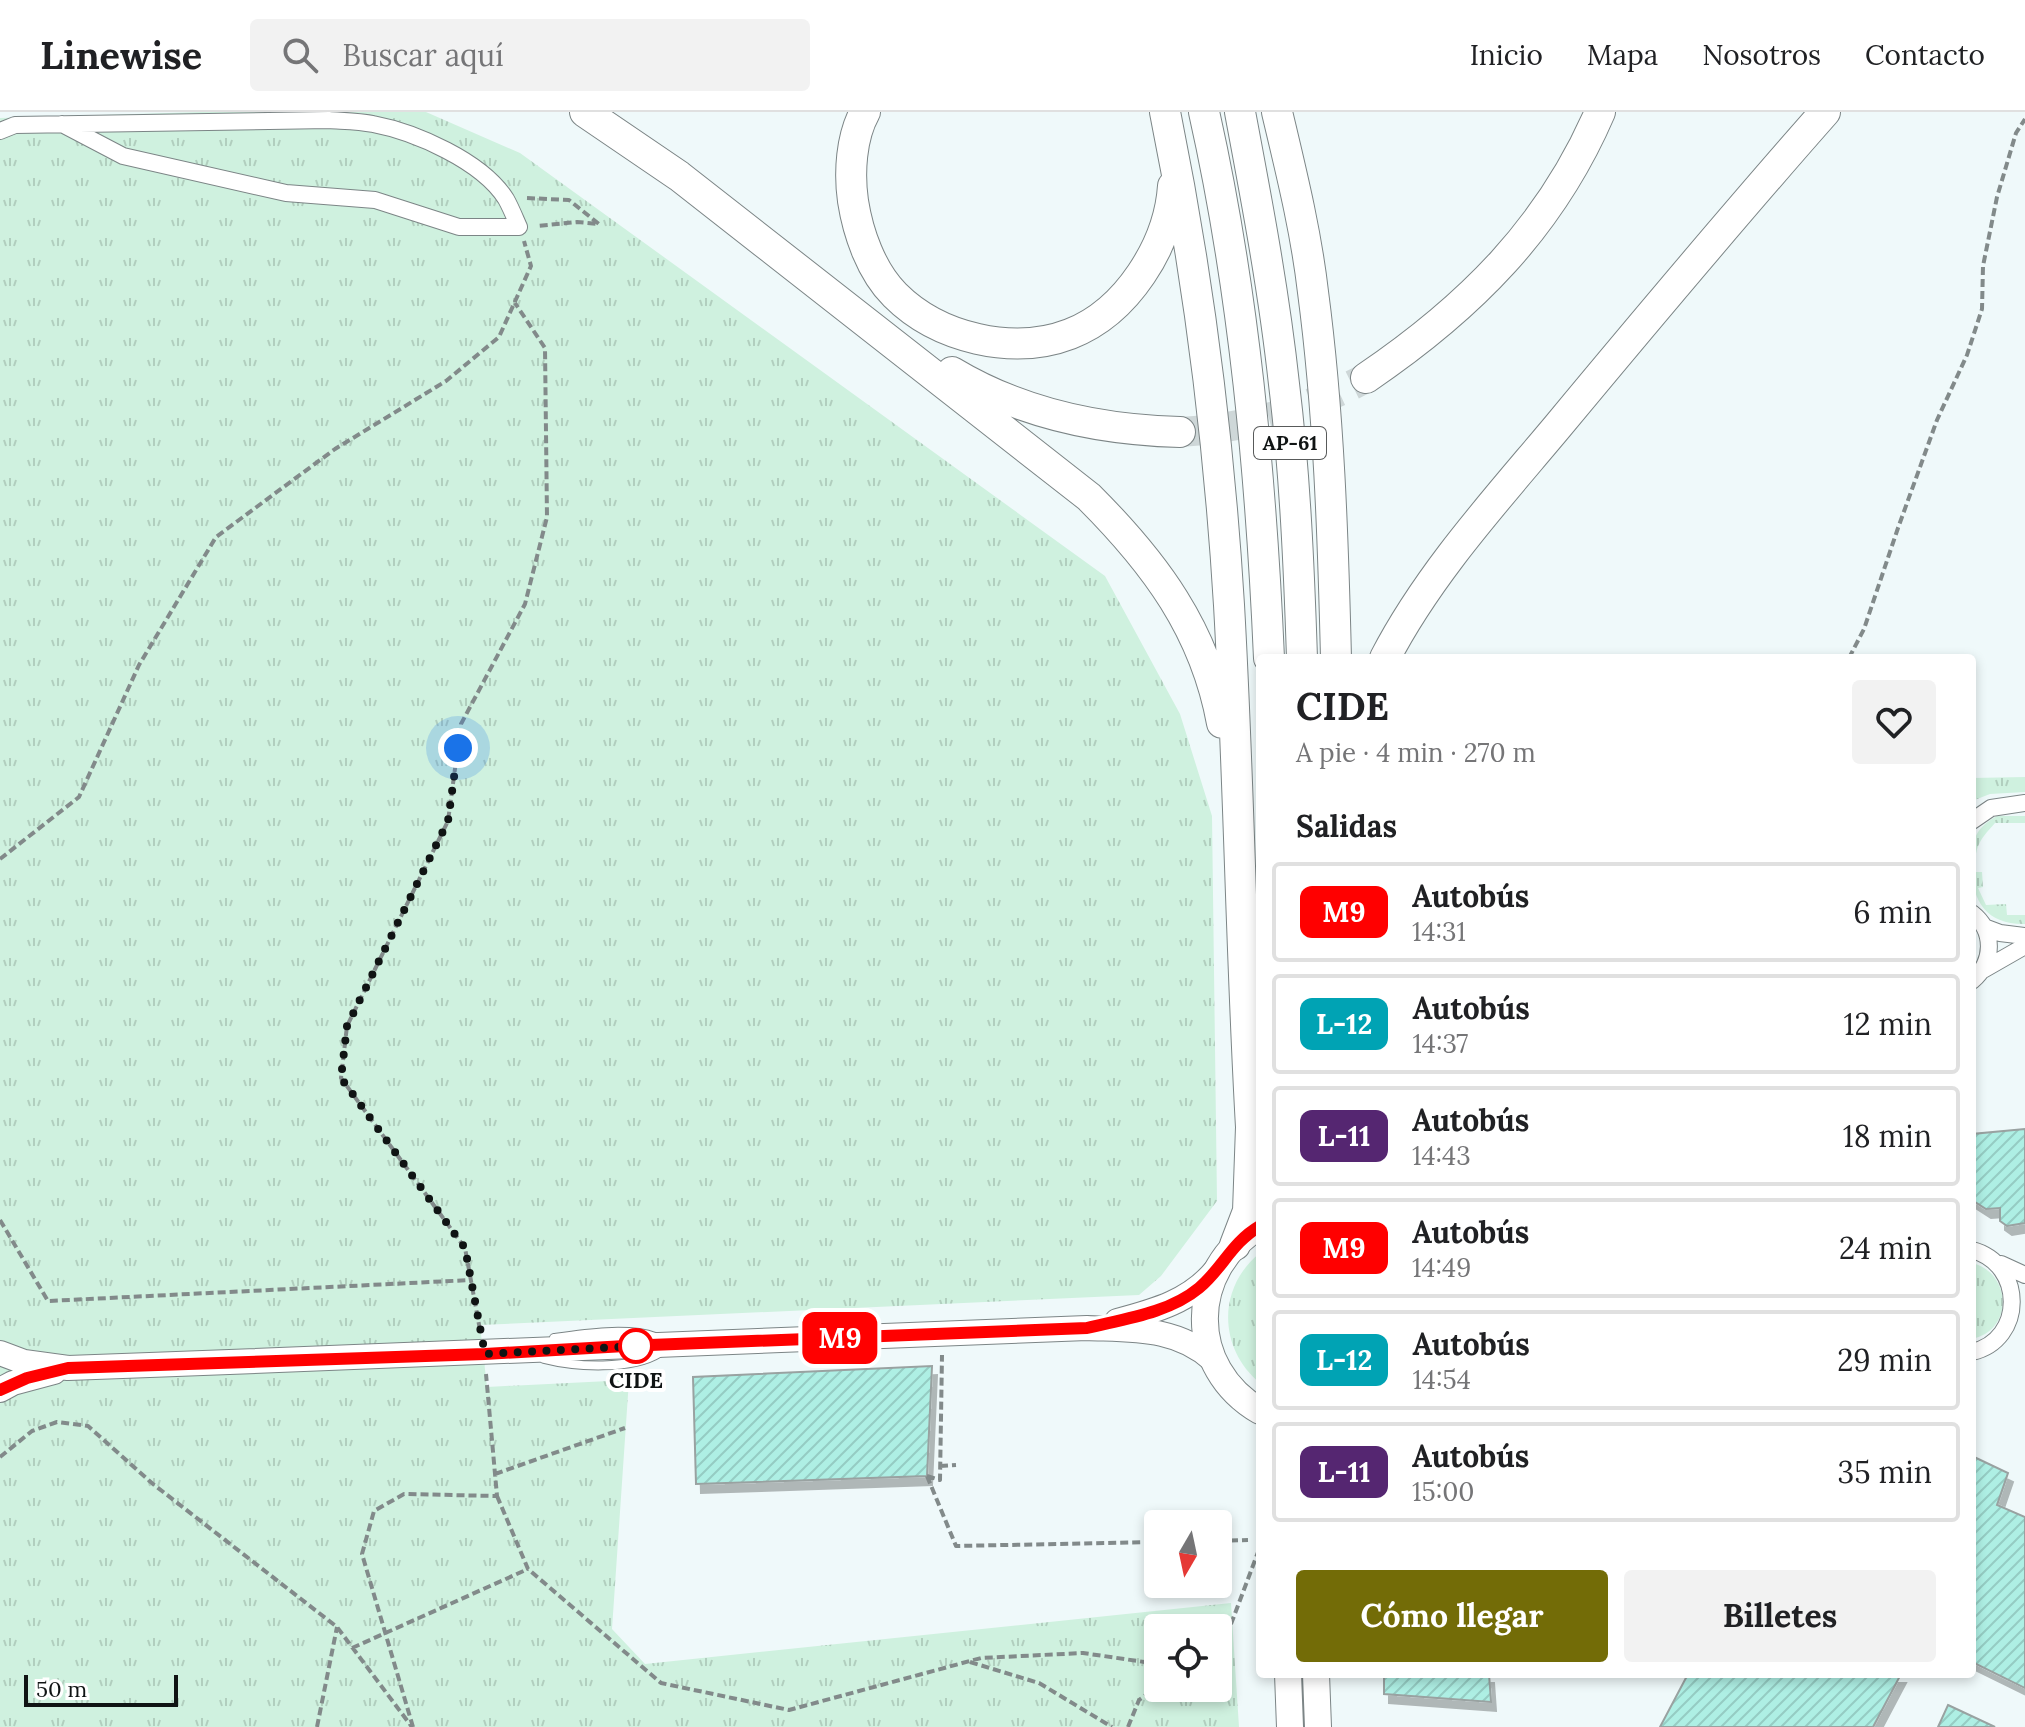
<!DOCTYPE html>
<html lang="es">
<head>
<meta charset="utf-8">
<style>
	:root { --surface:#fff; --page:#f2f2f2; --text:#202124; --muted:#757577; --line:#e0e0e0; --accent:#736c07 }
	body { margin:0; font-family:Lora,serif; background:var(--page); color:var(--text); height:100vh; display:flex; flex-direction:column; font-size:30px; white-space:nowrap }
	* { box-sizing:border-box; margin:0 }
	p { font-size:26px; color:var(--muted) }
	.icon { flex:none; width:44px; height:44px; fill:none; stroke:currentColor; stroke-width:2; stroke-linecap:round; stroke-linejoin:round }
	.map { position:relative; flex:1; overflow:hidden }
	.details { position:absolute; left:1256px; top:542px; width:720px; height:1024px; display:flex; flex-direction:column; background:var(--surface); border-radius:8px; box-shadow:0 4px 12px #0003 }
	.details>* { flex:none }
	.badge { padding:0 16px; border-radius:12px; font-size:28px; line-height:52px }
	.needle { width:52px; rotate:189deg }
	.fabs { position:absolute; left:1144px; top:1398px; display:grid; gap:16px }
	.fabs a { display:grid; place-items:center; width:88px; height:88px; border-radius:8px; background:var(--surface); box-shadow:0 4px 12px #0003; font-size:40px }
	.scale { position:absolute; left:24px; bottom:20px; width:154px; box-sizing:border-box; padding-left:8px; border:4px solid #101414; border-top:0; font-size:22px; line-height:28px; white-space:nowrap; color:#101414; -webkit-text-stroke:6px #fff; paint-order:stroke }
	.you { position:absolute; width:40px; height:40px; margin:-20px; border:6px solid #fff; border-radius:50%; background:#1a73e8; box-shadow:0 0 0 12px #1a73e833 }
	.map>.badge { position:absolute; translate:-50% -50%; box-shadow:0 0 0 4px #fff }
	h2 { padding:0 40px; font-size:30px; line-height:72px }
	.round { display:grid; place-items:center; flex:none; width:84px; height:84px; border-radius:8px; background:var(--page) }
	.overview { display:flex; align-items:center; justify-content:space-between; height:136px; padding:0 40px }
	h1 { font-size:38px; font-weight:800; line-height:60px }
	.button { display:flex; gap:16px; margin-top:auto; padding:16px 40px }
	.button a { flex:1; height:92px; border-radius:8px; background:var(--accent); color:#fff; font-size:32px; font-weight:800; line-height:92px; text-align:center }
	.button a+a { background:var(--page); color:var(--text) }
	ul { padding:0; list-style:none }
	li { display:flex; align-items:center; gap:24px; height:100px; margin:0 16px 12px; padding:0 24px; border:4px solid var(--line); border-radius:8px }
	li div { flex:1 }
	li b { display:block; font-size:30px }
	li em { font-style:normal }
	li .badge { min-width:88px; font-weight:700; text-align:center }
	header { display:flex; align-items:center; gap:48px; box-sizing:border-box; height:112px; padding:0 40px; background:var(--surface); border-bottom:2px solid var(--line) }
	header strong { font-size:38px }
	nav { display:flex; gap:44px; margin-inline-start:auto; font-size:28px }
	.search { width:560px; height:72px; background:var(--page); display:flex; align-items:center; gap:20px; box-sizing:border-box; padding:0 28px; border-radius:8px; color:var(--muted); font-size:30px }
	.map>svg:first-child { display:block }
	.grass { fill:url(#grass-tufts); fill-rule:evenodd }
	.building { fill:url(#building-hatch); stroke:#99a2a1; stroke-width:2; filter:url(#shadow) }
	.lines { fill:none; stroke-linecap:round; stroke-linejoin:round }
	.motorway-tunnel { stroke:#ced7d8; stroke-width:30; stroke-dasharray:30 15; stroke-linecap:butt }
	.service-casing { stroke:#7c8586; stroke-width:10 }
	.minor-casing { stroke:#7c8586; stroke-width:18 }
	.secondary-casing { stroke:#7c8586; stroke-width:26 }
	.primary-casing { stroke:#7c8586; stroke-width:28 }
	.motorway-casing { stroke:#7c8586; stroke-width:32 }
	.path { stroke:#828a8a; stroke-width:4; stroke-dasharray:8 4; stroke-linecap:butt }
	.service { stroke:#fff; stroke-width:8 }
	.minor { stroke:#fff; stroke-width:16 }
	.secondary { stroke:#fff; stroke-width:24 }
	.primary { stroke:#fff; stroke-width:26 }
	.motorway { stroke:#fff; stroke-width:30 }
	.line-casing { stroke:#fff; stroke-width:18 }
	.line { stroke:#f00; stroke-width:12 }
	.walk { stroke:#101414; stroke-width:8; stroke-dasharray:0 14.4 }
	.stop-dot { fill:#fff; stroke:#f00; stroke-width:4 }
	.labels { text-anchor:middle; stroke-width:8; stroke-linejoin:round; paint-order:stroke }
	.shield { fill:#fff; stroke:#585a5a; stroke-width:2 }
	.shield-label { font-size:20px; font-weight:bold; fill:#101414 }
	.stop-label { font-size:22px; font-weight:bold; fill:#101414; stroke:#fff }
</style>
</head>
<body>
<header>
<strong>Linewise</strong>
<div class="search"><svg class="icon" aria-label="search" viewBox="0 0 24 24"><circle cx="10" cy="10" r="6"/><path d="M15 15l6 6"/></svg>Buscar aquí</div>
<nav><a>Inicio</a><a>Mapa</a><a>Nosotros</a><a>Contacto</a></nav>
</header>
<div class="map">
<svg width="2025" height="1615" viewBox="0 0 2025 1615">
	<defs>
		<pattern id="grass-tufts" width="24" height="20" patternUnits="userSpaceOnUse" patternTransform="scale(2)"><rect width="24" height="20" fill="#cff1df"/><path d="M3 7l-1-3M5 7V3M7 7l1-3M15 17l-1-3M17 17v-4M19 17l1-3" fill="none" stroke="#b1cebe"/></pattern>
		<pattern id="building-hatch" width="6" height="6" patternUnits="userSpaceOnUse" patternTransform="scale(2)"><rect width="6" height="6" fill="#aeefe4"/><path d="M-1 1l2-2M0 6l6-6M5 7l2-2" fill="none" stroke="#95ccc3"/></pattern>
		<filter id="shadow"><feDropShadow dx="5" dy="9" stdDeviation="0" flood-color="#0004"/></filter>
	</defs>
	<rect width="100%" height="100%" fill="#eff9fa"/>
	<!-- grass -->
	<path class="grass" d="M202 0H426L520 41 1105 464 1180 602 1212 704 1217 1089 1161 1164 1139 1183 480 1213 487 1275 629 1268 612 1517 645 1552 1231 1491 1239 1615H0V6ZM1158 1516H1218V1576H1158Z
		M2025 665V680L1990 682 1972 689V666Z
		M1997 704H2025V711H1995C1978 730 1975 734 1975 760H1982L1983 775 1978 776 1986 793 2006 792 2007 803H2025V812C1989 813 1972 791 1972 757 1972 731 1972 718 1997 704Z
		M1260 1141V1271C1218 1237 1217 1175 1260 1141Z
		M1972 1151C2012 1161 2014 1218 1972 1227Z"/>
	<!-- building -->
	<path class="building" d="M2025 1017V1111L2007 1114 2000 1109V1096L1986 1097 1972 1088V1022Z
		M932 1254 927 1364 696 1372 693 1265Z
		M1972 1344 2008 1361 1997 1393 2025 1405V1576L1972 1550Z
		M1384 1562H1489L1491 1590 1384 1582Z
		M1688 1562H1901L1873 1615H1660Z
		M1948 1593 1995 1615H1938Z"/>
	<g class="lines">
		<!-- motorway-tunnel -->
		<path class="motorway-tunnel" d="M1180 320C1251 316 1304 298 1366 266"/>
		<!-- service casing -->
		<g class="service-casing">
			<path id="service" d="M554 1226C582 1222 628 1215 655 1225
				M544 1247C575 1255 632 1258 659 1241"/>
		</g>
		<!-- minor casing -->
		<g class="minor-casing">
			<path id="minor" d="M0 19 15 13 329 8C343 9 359 9 373 12 415 20 482 49 506 87 511 96 515 106 519 115H459L375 88 286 81 123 44 62 12
				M1972 709 1991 696 2025 691
				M1972 801C1995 819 1994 850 1972 869
				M1984 815 2000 821 2025 824
				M1983 858 2025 834
				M1972 1138C2025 1152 2025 1228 1972 1240
				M2001 1152 2025 1163"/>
		</g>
		<!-- secondary casing -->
		<g class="secondary-casing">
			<path id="secondary" d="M1117 1209C1155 1199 1191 1189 1216 1158
				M0 1241 24 1250 68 1256C408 1244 748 1229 1087 1216 1133 1218 1177 1215 1213 1248
				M0 1278 13 1271 54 1260"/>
		</g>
		<!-- primary casing -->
		<g class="primary-casing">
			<path id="primary" d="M1260 1114C1187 1157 1186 1256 1260 1299
				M1288 1562 1290 1615
				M1316 1562 1318 1615"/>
		</g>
		<!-- motorway casing -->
		<g class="motorway-casing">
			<path id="motorway" d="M585 0 679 64 1089 385C1155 451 1205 518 1222 611
				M865 0C851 25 849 61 853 89 858 121 871 159 895 183 938 226 1013 244 1070 222 1127 200 1169 133 1173 74
				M1165 0C1198 162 1219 328 1229 493 1239 667 1241 841 1251 1015L1248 1099 1235 1133
				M1204 0C1244 178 1261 364 1269 546
				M1240 0C1257 90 1274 180 1284 272 1295 362 1299 455 1302 546
				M1277 0C1291 59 1306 119 1313 180 1329 301 1333 424 1336 546
				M952 260C1022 302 1099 318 1180 320
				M1366 266C1469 196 1550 116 1600 0
				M1385 546C1429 461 1497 387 1558 314 1646 208 1734 103 1825 0"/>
		</g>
		<!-- path -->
		<path class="path" d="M527 86 569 88 599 112 577 110 537 114
			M1849 546 1864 517 1898 416 1937 308 1967 243 1982 197 1983 154 1997 85 2016 21 2025 7
			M0 747 79 685 139 553 216 425 335 337 446 269 499 225 531 154 524 129
			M0 1108 48 1189 471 1168
			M480 1218 465 1136 341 966 347 914 448 709 461 612 525 492 547 405 545 236 515 191
			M0 1345 32 1319 57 1310 88 1314 153 1372 337 1515 412 1615
			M940 1354 956 1353
			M495 1362 625 1316
			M927 1364 956 1434 1158 1430
			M927 1364 940 1368 942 1243
			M497 1384 528 1457 661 1571 789 1598 981 1546 1083 1541 1158 1552
			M1218 1429 1248 1428
			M1218 1532 1228 1520 1260 1435
			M352 1536 528 1457
			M970 1550 1039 1571 1112 1615
			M317 1615 337 1515
			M413 1615 362 1442 374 1399 404 1382 497 1384 486 1262
			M1128 1615 1139 1588 1158 1574"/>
		<!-- service -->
		<use href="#service" class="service"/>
		<!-- minor -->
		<use href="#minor" class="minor"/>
		<!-- secondary -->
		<use href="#secondary" class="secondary"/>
		<!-- primary -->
		<use href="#primary" class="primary"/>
		<!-- motorway -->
		<use href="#motorway" class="motorway"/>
	</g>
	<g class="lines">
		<!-- line casing -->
		<g class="line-casing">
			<path id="line" d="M0 1278 27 1266 68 1256 485 1242 625 1234 1087 1216C1124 1207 1169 1201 1199 1176 1223 1156 1231 1131 1260 1114"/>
		</g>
		<!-- line -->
		<use href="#line" class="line"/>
		<!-- walk -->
		<path class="walk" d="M458 636 448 709 347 914 341 966 465 1136 485 1242 636 1234"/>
	</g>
	<!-- markers -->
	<circle class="stop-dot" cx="636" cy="1234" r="16"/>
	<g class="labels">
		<!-- shield labels -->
		<rect class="shield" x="1254" y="315" width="72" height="32" rx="6"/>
		<g class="shield-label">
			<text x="1290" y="338">AP-61</text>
		</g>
		<!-- stop labels -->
		<g class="stop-label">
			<text x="636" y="1276">CIDE</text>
		</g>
	</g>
</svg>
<div class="fabs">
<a><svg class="needle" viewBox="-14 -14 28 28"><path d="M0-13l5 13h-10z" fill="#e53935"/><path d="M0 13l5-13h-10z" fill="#757577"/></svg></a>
<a><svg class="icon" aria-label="locate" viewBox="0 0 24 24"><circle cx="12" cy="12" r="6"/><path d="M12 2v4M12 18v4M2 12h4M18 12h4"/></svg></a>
</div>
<div class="scale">50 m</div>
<div class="you" style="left:458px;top:636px"></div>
<b class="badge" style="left:840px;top:1226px;background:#f00;color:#fff">M9</b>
<section class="details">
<div class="overview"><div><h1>CIDE</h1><p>A pie · 4 min · 270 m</p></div><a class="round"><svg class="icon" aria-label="heart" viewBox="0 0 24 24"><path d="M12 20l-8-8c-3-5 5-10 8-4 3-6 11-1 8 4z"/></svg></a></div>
<h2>Salidas</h2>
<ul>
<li><span class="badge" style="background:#f00;color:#fff">M9</span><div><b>Autobús</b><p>14:31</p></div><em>6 min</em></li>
<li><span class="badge" style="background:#00a3b4;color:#fff">L-12</span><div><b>Autobús</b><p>14:37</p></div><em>12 min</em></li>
<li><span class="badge" style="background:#552671;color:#fff">L-11</span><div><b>Autobús</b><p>14:43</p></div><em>18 min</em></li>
<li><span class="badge" style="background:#f00;color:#fff">M9</span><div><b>Autobús</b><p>14:49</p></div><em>24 min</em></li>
<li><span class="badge" style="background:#00a3b4;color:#fff">L-12</span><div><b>Autobús</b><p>14:54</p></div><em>29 min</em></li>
<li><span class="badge" style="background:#552671;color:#fff">L-11</span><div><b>Autobús</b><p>15:00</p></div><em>35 min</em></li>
</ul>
<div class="button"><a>Cómo llegar</a><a>Billetes</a></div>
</section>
</div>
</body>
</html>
